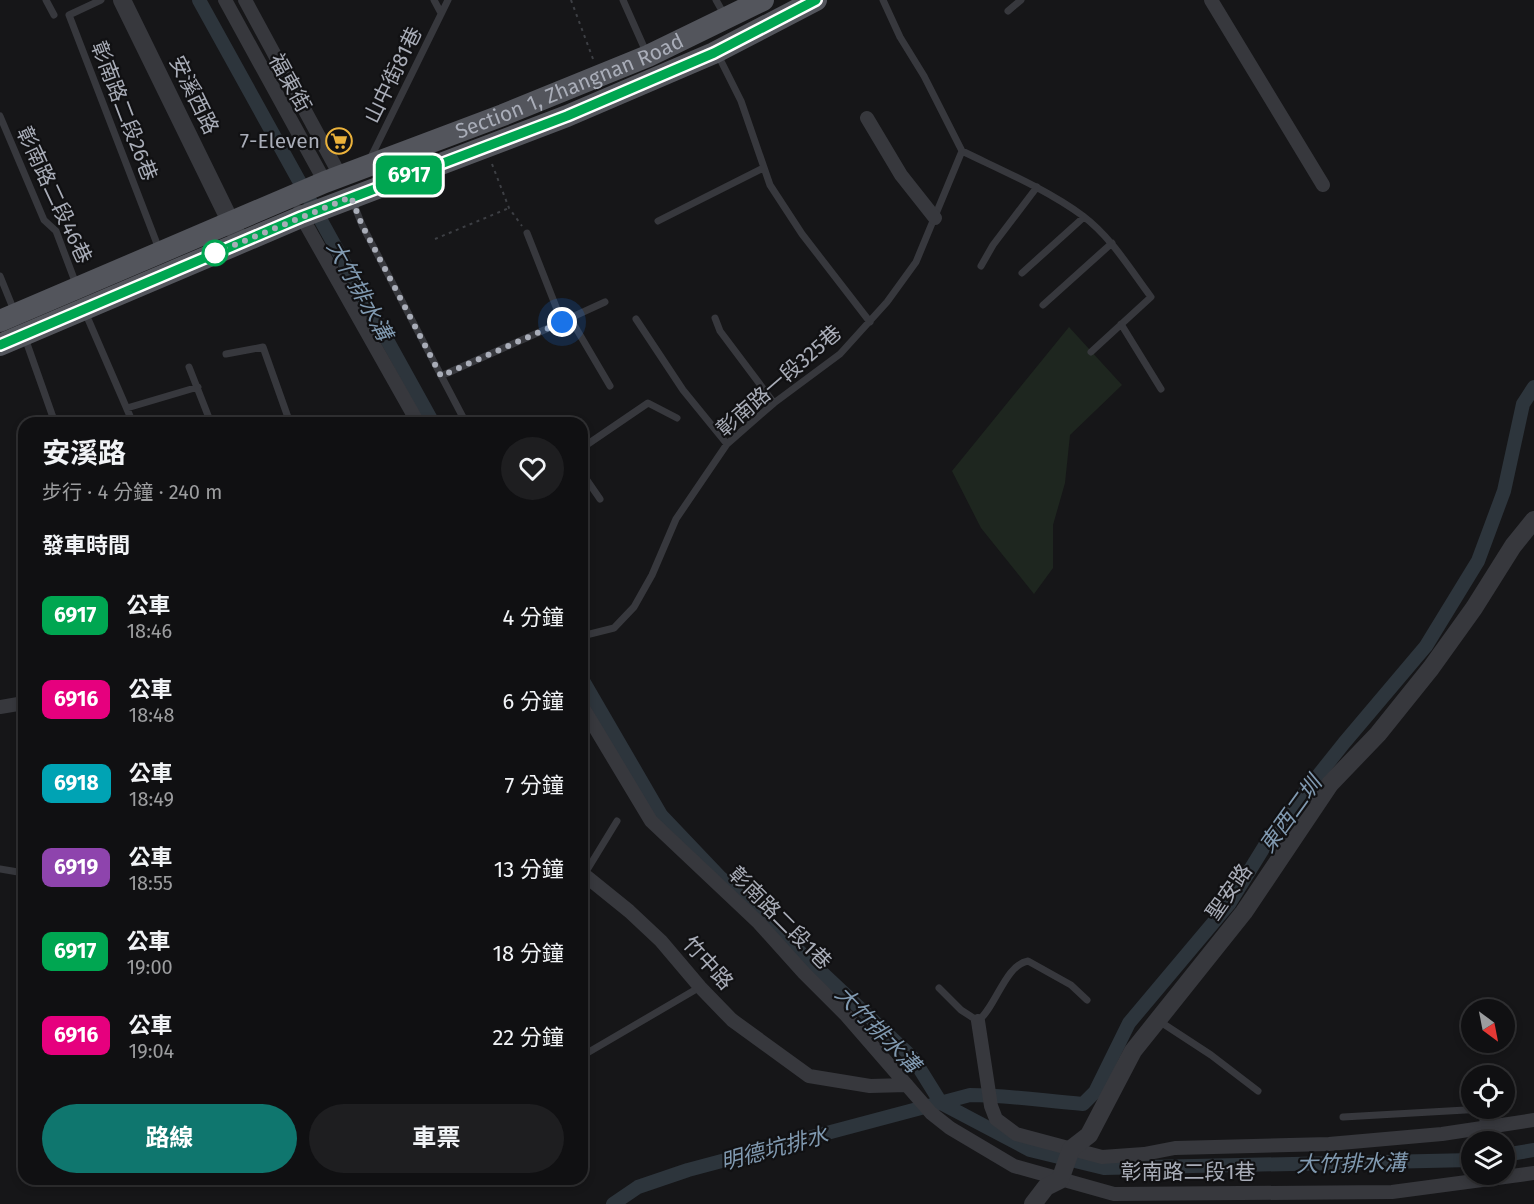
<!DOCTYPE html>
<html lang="zh-TW">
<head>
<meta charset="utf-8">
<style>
	:root { --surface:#101012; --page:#1e1e20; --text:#f1f3f6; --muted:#9c9d9f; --line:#303032; --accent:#0f766e }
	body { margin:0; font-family:"Fira Sans","Noto Sans TC",sans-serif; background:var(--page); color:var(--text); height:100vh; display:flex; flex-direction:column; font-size:22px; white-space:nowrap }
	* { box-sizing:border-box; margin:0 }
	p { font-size:20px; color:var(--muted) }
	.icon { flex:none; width:33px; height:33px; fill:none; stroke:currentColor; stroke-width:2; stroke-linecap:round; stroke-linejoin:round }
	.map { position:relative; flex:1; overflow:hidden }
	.side { position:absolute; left:18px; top:417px; width:570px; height:768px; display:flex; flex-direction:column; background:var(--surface); border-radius:18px; box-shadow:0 3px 9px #0003,0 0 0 2px var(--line) }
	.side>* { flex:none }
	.badge { padding:0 12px; border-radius:9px; font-size:21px; line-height:39px }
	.needle { width:39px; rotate:148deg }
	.controls { position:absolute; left:1461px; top:999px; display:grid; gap:12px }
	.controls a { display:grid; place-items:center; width:54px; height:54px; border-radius:50%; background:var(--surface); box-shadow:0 3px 9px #0003,0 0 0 2px var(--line); font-size:30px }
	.you { position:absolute; width:30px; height:30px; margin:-15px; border:4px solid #fff; border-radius:50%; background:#1a73e8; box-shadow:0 0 0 9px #1a73e833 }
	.map>.badge { position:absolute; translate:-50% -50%; box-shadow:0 0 0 3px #fff }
	h2 { padding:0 24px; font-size:22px; line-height:54px }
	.round { display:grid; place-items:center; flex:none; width:63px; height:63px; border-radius:32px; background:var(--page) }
	.summary { display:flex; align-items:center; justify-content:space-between; height:102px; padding:0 24px }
	h1 { font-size:28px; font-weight:700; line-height:45px }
	.button { display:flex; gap:12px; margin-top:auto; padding:12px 24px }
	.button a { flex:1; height:69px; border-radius:36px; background:var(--accent); color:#fff; font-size:24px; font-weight:700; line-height:69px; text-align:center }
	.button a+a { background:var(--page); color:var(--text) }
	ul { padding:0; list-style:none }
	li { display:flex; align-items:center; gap:18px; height:84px; padding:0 24px }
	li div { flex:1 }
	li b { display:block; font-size:22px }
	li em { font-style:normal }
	li .badge { min-width:66px; font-weight:700; text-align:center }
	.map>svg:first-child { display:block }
	.green { fill:#1e261f }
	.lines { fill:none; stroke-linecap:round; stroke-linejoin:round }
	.canal { stroke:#2d353c; stroke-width:14 }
	.path { stroke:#3d3f44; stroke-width:2; stroke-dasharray:3 4.5; stroke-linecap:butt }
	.service { stroke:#37383d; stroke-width:7 }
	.minor { stroke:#37383d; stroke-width:14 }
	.tertiary { stroke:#37383d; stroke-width:18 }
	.primary { stroke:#53555c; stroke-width:22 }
	.line-casing { stroke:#fff; stroke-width:14 }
	.line { stroke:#00a651; stroke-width:9 }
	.walk { stroke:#a9adb8; stroke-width:6; stroke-dasharray:0 10.8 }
	.stop-dot { fill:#fff; stroke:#00a651; stroke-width:3 }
	.labels { text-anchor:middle; stroke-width:4.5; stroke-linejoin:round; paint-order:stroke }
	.street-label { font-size:21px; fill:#a9adb8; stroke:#111113 }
	.poi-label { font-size:21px; fill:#a9adb8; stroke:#111113; text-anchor:end }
	.water-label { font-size:22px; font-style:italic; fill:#819ab1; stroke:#111113 }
</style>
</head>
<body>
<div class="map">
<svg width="1534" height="1204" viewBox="0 0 1534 1204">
	<rect width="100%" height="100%" fill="#161618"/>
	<!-- green -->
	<path class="green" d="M1069 327 1122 385 1070 435 1065 483 1053 525V568L1034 594 981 528 952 471Z"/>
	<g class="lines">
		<!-- canal -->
		<path class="canal" d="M199 0 433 423
			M582 679 661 815 719 876 913 1058 941 1103 1030 1150 1104 1168 1472 1160
			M1504 1155 1534 1150
			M613 1204 638 1187 688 1170 970 1095C1008 1095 1045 1101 1083 1104L1095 1092 1129 1023 1229 904 1274 831 1344 743 1426 646 1478 561 1504 491 1523 404 1534 387"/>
		<!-- path -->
		<path class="path" d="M571 0 593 59
			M492 164 509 208 522 226
			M435 239 509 208"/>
		<!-- service -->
		<path class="service" d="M46 0 54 15
			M101 0 69 15 159 249
			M434 0 441 13
			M623 0 647 54
			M716 0 725 16
			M1008 11 1021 0
			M718 55 741 101 770 185 802 234 870 322
			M0 116 44 220 56 231 76 284
			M962 151C1003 171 1046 189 1083 216 1111 237 1130 269 1151 297L1091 352
			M370 159 448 0
			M353 202 362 225 466 423
			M658 221 763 168
			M981 266 993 245 1037 187
			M1022 273 1084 217
			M0 276 15 313
			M1043 305 1112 243
			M85 312 133 423
			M570 318 605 302
			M715 318 720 331 774 403
			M636 319 683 390 727 444
			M562 322 570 318 610 386
			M1121 324 1161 389
			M25 338 55 423
			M226 354 263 347 290 423
			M189 367 211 423
			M441 376 562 322 527 233
			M127 408 198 387
			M582 448 648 403 677 418
			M582 473 600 499
			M582 636 614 628 634 607 652 575 676 519 727 444 774 403 840 354 887 302 916 262 962 151 924 76 900 37 883 0
			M0 869 24 873
			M584 875 617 821
			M939 988 961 1010 978 1021C996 1007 1005 965 1028 961L1071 985 1087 1000
			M1159 1021 1211 1055 1258 1091
			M582 1056 700 987
			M1343 1117 1483 1109V1128"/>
		<!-- minor -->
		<path class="minor" d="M225 0 325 182
			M245 0 341 177
			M1211 0 1323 185
			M867 118 901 175 935 218
			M299 212 418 423
			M582 706 651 821 759 923 804 973 845 1014 931 1113 950 1128 1014 1166 1114 1194 1392 1192 1534 1173
			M0 707 24 703
			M582 873 629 911 661 941 700 987 732 1020 809 1076 870 1086 907 1085
			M978 1021 991 1106 996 1119 1016 1134 1102 1157 1144 1154 1175 1148 1329 1144 1442 1134 1534 1120"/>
		<!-- tertiary -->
		<path class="tertiary" d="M122 0 236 233
			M1033 1204 1046 1187 1060 1180 1071 1149 1089 1135 1133 1051 1244 912 1330 784 1378 734 1431 668 1474 608 1513 546 1534 520"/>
		<!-- primary -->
		<g class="primary">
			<path id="s1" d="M0 321 325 182 503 115 648 56 763 0"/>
			<path d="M0 345 301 217 567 116 714 53 816 0"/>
		</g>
	</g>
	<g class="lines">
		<!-- line casing -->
		<g class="line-casing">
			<path id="line" d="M0 345 301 217 567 116 714 53 816 0"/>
		</g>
		<!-- line -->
		<use href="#line" class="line"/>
		<!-- walk -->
		<path class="walk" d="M215 253 351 197 362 225 441 376 562 322"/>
	</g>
	<!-- icons -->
	<defs>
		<g id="supermarket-ring" transform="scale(1.35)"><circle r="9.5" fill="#111113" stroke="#ebb23b" stroke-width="1.5"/><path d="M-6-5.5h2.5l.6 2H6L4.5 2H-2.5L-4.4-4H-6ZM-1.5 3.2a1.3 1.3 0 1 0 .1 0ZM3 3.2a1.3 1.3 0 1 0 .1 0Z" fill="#ebb23b"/></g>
	</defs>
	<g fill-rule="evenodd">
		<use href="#supermarket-ring" x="339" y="141"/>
	</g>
	<!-- markers -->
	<circle class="stop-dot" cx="215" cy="253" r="12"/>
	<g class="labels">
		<!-- street labels -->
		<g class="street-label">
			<text transform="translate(393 75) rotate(-64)" y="7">山中街81巷</text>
			<text transform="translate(290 83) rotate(61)" y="7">福東街</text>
			<text dy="7" stroke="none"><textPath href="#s1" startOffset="616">Section 1, Zhangnan Road</textPath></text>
			<text transform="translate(194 95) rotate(64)" y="7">安溪西路</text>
			<text transform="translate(124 111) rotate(69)" y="7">彰南路二段26巷</text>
			<text transform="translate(54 195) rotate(65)" y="7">彰南路二段46巷</text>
			<text transform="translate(779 381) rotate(-41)" y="7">彰南路一段325巷</text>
			<text transform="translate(1229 892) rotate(-55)" y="7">聖安路</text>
			<text transform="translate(780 918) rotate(45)" y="7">彰南路二段1巷</text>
			<text transform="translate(708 963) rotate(48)" y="7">竹中路</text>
			<text x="1188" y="1179">彰南路二段1巷</text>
		</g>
		<!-- poi labels -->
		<g class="poi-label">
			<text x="320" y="148">7-Eleven</text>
		</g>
		<!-- water labels -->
		<g class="water-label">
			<text transform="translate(360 290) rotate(61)" y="8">大竹排水溝</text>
			<text transform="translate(1290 814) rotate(-54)" y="8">東西二圳</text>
			<text transform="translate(878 1029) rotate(46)" y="8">大竹排水溝</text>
			<text transform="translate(774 1148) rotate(-15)" y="8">明德坑排水</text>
			<text transform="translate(1351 1163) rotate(-1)" y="8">大竹排水溝</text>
		</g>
	</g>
</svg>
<div class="controls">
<a><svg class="needle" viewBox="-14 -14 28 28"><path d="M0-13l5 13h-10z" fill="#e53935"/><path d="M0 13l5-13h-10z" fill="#9c9d9f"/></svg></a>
<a><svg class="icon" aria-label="locate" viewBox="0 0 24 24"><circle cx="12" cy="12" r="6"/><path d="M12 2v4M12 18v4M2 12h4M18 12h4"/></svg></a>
<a><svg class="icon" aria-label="layers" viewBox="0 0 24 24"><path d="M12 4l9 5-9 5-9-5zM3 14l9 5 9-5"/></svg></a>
</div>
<div class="you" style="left:562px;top:322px"></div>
<b class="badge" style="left:409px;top:175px;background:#00a651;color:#fff">6917</b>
<section class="side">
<div class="summary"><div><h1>安溪路</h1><p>步行 · 4 分鐘 · 240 m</p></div><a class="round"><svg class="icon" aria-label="heart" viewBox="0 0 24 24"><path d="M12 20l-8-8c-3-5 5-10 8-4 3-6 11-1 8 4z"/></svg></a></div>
<h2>發車時間</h2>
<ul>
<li><span class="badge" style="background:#00a651;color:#fff">6917</span><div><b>公車</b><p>18:46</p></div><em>4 分鐘</em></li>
<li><span class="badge" style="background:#e6007e;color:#fff">6916</span><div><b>公車</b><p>18:48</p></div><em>6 分鐘</em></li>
<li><span class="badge" style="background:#00a3b4;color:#fff">6918</span><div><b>公車</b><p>18:49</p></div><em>7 分鐘</em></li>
<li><span class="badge" style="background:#8e44ad;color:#fff">6919</span><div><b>公車</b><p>18:55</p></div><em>13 分鐘</em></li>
<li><span class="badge" style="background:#00a651;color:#fff">6917</span><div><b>公車</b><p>19:00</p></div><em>18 分鐘</em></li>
<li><span class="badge" style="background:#e6007e;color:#fff">6916</span><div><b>公車</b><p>19:04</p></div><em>22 分鐘</em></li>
</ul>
<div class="button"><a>路線</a><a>車票</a></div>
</section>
</div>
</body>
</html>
